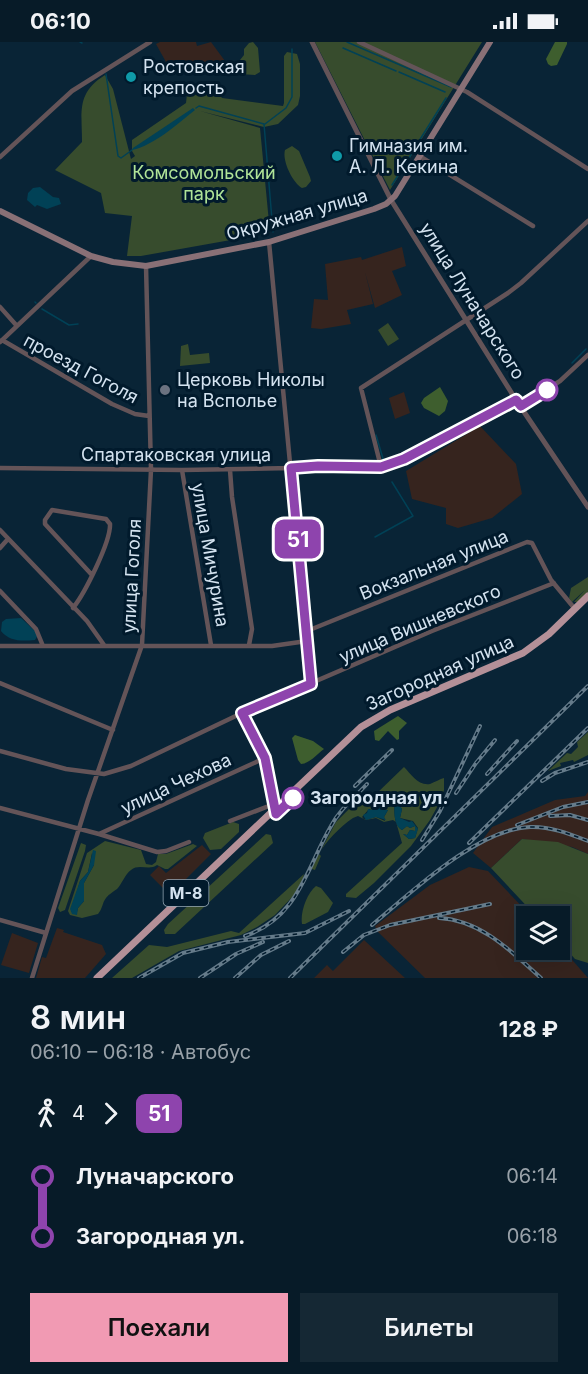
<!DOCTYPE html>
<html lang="ru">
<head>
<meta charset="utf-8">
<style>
	:root { --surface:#071b28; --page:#152834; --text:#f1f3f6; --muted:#98a1a8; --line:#283945; --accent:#f19ab3 }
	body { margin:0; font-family:Inter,sans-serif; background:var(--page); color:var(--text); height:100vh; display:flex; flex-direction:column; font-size:22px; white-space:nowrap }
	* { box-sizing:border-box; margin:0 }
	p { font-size:20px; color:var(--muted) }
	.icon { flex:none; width:33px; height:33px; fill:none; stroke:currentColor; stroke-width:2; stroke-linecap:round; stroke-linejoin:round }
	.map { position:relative; height:936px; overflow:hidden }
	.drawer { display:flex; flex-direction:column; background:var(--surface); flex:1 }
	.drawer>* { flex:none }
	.badge { padding:0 12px; border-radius:9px; font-size:21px; line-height:39px }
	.controls { position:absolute; left:516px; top:864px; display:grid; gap:12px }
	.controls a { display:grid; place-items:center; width:54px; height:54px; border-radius:0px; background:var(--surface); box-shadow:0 6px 24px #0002,0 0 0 2px var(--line); font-size:30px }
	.map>.badge { position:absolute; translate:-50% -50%; box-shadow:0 0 0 3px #fff }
	.legs { display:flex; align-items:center; gap:9px; height:66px; padding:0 30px; font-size:20px }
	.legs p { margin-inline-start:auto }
	.head { display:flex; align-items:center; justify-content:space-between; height:102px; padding:0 30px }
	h1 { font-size:33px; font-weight:600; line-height:45px }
	.button { display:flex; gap:12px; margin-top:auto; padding:12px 30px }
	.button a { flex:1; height:69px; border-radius:0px; background:var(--accent); color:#111; font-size:24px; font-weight:600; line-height:69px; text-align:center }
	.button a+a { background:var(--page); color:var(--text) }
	ul { padding:0 30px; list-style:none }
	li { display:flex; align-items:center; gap:21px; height:60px; font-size:22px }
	li i { display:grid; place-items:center; width:9px; height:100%; margin:0 8px; background:currentColor }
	li i::after { content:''; width:15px; height:15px; margin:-8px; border:4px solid; border-radius:50%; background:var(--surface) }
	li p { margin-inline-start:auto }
	li:first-child i { background:linear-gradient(#0000 50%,currentColor 0) }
	li:last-child i { background:linear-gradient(currentColor 50%,#0000 0) }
	.status { display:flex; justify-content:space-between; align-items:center; height:42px; padding:0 30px; background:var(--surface); direction:ltr }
	.status svg { height:16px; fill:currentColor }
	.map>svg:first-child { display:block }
	.industrial { fill:#36241e }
	.green { fill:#374c2d; fill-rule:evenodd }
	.forest { fill:#3e5e2e }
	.water { fill:#014156 }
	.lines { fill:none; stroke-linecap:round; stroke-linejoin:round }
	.stream { stroke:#014156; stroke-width:1.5 }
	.minor { stroke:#645458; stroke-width:4.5 }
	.tertiary { stroke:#645458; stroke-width:5 }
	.secondary { stroke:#897076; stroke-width:6 }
	.trunk { stroke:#b49098; stroke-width:7 }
	.rail-casing { stroke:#657b8a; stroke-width:4 }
	.rail { stroke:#011a2c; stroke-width:1.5; stroke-dasharray:4.5; stroke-linecap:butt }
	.line-1-casing { stroke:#fff; stroke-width:14 }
	.line-1 { stroke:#8e44ad; stroke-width:9 }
	.culture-dot { fill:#0f9aa8; stroke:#011a2c; stroke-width:2 }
	.worship-dot { fill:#6b7280; stroke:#011a2c; stroke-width:2 }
	.stop-1-dot { fill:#fff; stroke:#8e44ad; stroke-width:3 }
	.labels { text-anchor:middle; stroke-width:6; stroke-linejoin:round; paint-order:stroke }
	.shield { fill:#011a2c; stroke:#95a7b5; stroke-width:1.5 }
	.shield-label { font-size:16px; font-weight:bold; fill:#d4e3f0 }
	.poi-label { font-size:18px; fill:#d4e3f0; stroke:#011a2c; text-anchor:start }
	.park-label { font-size:18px; fill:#b0e498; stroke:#011a2c }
	.street-label { font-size:18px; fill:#d4e3f0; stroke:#011a2c }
	.stop-label { font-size:18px; font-weight:bold; fill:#d4e3f0; stroke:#011a2c; text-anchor:start }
</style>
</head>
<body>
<div class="status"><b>06:10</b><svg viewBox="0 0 49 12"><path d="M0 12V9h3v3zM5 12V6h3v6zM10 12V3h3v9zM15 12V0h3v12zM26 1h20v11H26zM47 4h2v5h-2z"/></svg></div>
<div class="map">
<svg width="588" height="936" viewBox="0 0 588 936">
	<rect width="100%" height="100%" fill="#092436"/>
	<!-- industrial -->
	<path class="industrial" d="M160 0H196L197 4 211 0 225 19 223 21 169 33 166 25 163 26 160 23 166 20 156 2Z
		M402 205 406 224 392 229 402 253 375 266 365 230 373 262 347 268 351 282 321 287 311 286 314 257 328 258 325 222 361 215 362 218Z
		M404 350 410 371 395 377 389 356Z
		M480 384 516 422 522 452 492 476 458 486 446 482V466L412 457 406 429Z
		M588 750V812L572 805 522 797 491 826 473 811 492 785 555 758 585 754Z
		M202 803 211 812 184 839 181 847 173 856 150 833 159 824 166 831Z
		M469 825 488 829 531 874H526V908H560V904L588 936H425L377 889 375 884 430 843Z
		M57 886 64 888 63 890 102 903 106 912 85 936H36L42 915 46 916Z
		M12 891 38 901 29 931 1 923Z
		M364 898 405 936H314L327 923 333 929Z"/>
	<!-- green -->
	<path class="green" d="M253 0 258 6 260 30 255 33 240 32 236 27V23L244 13V7L249 1Z
		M315 0H482L390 148Z
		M287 10 297 12 300 22V54L298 63 278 82 264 85 200 69 260 86 270 191 141 214H127L132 174 105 171 101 151 55 128 82 100C82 70 76 51 105 33L113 47 131 117 135 114 132 109V98L186 61 187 52 214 45 222 56 283 64 284 61V14Z
		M292 104 299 109 310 135 311 139 306 145 302 146C292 140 282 118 285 108Z
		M388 281 399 297 388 304 378 288Z
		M188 302 190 313 209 311 210 321 180 324 181 304Z
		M588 535V550L578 560H574L585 548 572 560 569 556 571 546Z
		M588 690V713L574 720 573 718 560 721 561 724 548 729 567 711 571 712 578 705 577 700Z
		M404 725C411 732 418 744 430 742 435 740 440 737 444 736V748L441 758 430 778 411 804 374 841 356 856 346 855V852L402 801 396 780 393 778 384 780 376 776 366 778 358 774 353 776C341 784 325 800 319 812L321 814 315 828 312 827V825L336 780 350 766 374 754ZM395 757 402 767 400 776 413 779 418 786 415 796 409 797 403 792 407 793 410 788 415 789V784L410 786 407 784 402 788C393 783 394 767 395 757ZM378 759 384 764V769L388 768 384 775 385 779 376 775 365 778 362 775 369 767 372 768 373 763Z
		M233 780 239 782V790L221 807 210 808 203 796 205 791Z
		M266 792 271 793 273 801 175 892H165L164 888 168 882Z
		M522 797 558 800 588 812V921L575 917 560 900V874H536L491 826Z
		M105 799 141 808 146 822 152 823 156 820 158 812H166L193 802 197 804 168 827H165L157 823C149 829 139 821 131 828 125 832 122 842 117 847 113 850 109 852 106 856 102 861 103 866 98 872L82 876 70 873 68 869 87 811ZM92 811 94 823 84 841V859L78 866 77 870H71L80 839 88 830Z
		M81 801 86 803 85 809 65 868 60 870 58 866Z
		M304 832 302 842 296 851 275 873 257 885 241 893 179 909 132 936H112L149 903 167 905 231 889 239 891Z
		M316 844 321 846 333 861 328 870 305 882H302C300 870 307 851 316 844Z"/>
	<!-- forest -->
	<path class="forest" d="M555 0H567V2L557 23 551 24 548 22 546 17Z
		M440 345 448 359 445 369 439 374 424 366 421 361 424 356Z
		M398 674 407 681 399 689V697L397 698 388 689 379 699 375 698 374 689Z
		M295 693 313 699 324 707C317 712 309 722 301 722L298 718 292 696Z"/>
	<!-- water -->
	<path class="water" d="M193 66 195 68C177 82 155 103 132 108L133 106Z
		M40 145 53 155 59 156 61 162 47 167 37 163 35 165 27 158 28 151 33 146Z
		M21 576 36 590 38 593 35 598C22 599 10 600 1 589L2 580 6 577Z
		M395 757 402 767 400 776 409 780 412 779 418 787 415 796 409 797 403 792 407 793 410 788 415 789V784L410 786 407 784 402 788C393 783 394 768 395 757Z
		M378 759 384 764V768H388L384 775 386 778 376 775 366 778 363 773 367 771 368 767 372 768 373 763Z
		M93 808 96 809 94 823 84 841V859L78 866 77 873 72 872 70 867 80 839 88 830Z"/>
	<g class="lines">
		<!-- stream -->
		<path class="stream" d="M80 0 82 1
			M347 0 451 45
			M343 6 396 29
			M399 30 445 50
			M106 32 118 114 121 116 132 108
			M196 66 199 64 264 82 273 190
			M265 82 286 66 292 55V7
			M414 107 446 56
			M392 143 412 111
			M35 260 36 261
			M42 267 69 283 78 282
			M572 321 586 307
			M376 393 384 420
			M375 495 413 474 392 440"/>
		<!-- minor -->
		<path class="minor" d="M359 0 467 50 588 127
			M0 115 72 49 150 0
			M421 115 533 184
			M269 200 311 642
			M0 265 17 284
			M2 298 112 362 135 372 149 374
			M0 300 91 214
			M521 364 560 339 588 313
			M381 425 361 346 508 251 521 241 588 179
			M0 426 182 428 291 426 318 424 381 425 404 417 516 358
			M182 428 211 603
			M230 428 232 455 252 587 249 603
			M0 488 87 579 104 603
			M0 506 8 497
			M0 549 36 587 43 604
			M73 566C85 551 111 499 110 482L106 477 52 468 45 478V482L92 533
			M307 589 527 500 532 501 551 538 575 567
			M0 604H272L307 599
			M0 641 113 688
			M242 671 265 716 276 772
			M0 709 66 727 104 732 131 724 242 671 432 589 554 541
			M0 766 99 792 265 716
			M230 779 274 762
			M99 792 157 810 166 809 189 800
			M0 878 46 891
			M32 936 88 758 142 603 151 428 146 224"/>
		<!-- tertiary -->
		<path class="tertiary" d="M312 0 391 158 516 358 588 465"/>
		<!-- secondary -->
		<path class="secondary" d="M0 169 91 214 113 220 146 224 269 200 374 167 386 162 395 154 490 0"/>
		<!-- trunk -->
		<path class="trunk" d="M97 936 361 685 390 668 523 611 549 592 588 554"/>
		<!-- rail casing -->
		<g class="rail-casing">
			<path id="rail" d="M487 732 517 699
				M542 739 555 731 588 720
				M355 744 392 708
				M456 751 476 721 495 698
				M550 774 570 773 588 778
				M517 783 563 765 588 760
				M422 798 440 769 480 684
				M469 801 588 686
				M439 876C481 878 512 910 541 936
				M372 883C412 850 477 787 530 785 550 784 570 792 588 799
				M245 894C299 875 306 827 331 784 340 767 354 756 367 742
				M343 910 364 893 390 883 490 862
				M139 936 183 911 228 900 305 891 349 869
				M200 936 236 912 263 900
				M235 936 261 913 289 899
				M290 936 588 644"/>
		</g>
		<!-- rail -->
		<use href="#rail" class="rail"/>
	</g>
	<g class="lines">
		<!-- line-1 casing -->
		<g class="line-1-casing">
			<path id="line-1" d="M293 756 276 772 265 716 242 671 311 642 291 426 318 424 381 425 404 417 516 358 521 364 547 348"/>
		</g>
		<!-- line-1 -->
		<use href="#line-1" class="line-1"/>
	</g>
	<!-- markers -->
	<g class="culture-dot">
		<circle cx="131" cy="35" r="6"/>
		<circle cx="337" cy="114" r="6"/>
	</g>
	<circle class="worship-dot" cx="165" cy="348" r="6"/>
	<g class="stop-1-dot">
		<circle cx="547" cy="348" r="10"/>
		<circle cx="293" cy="756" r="10"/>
	</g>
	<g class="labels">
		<!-- shield labels -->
		<rect class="shield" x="163.5" y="838" width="45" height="26" rx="4.5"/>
		<g class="shield-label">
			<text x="186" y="857">М-8</text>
		</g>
		<!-- poi labels -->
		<g class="poi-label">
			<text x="143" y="31">Ростовская<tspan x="143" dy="21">крепость</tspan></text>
			<text x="349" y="110">Гимназия им.<tspan x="349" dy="21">А. Л. Кекина</tspan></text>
			<text x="177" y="344">Церковь Николы<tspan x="177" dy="21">на Всполье</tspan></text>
		</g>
		<!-- park labels -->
		<g class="park-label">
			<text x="204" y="137">Комсомольский<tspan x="204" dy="21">парк</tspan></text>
		</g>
		<!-- street labels -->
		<g class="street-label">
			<text transform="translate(297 173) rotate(-16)" y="6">Окружная улица</text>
			<text transform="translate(472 259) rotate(58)" y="6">улица Луначарского</text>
			<text transform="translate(81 327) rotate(28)" y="6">проезд Гоголя</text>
			<text x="176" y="419">Спартаковская улица</text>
			<text transform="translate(210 513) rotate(80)" y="6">улица Мичурина</text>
			<text transform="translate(434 523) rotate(-22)" y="6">Вокзальная улица</text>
			<text transform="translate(132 534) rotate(-87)" y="6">улица Гоголя</text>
			<text transform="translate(420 582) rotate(-23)" y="6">улица Вишневского</text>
			<text transform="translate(440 631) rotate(-24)" y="6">Загородная улица</text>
			<text transform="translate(176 742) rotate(-25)" y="6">улица Чехова</text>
		</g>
		<!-- stop labels -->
		<g class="stop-label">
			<text x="310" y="762">Загородная ул.</text>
		</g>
	</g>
</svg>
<div class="controls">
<a><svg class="icon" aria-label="layers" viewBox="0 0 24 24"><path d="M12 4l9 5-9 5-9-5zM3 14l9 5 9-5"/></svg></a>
</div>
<b class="badge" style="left:298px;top:497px;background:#8e44ad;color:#fff">51</b>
</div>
<section class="drawer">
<div class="head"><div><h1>8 мин</h1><p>06:10 – 06:18 · Автобус</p></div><b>128 ₽</b></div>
<div class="legs"><svg class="icon" aria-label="walk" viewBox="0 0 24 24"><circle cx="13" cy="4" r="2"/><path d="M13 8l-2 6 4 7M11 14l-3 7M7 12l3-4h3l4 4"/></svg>4<svg class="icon" aria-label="forward" viewBox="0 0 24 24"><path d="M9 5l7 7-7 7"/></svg><b class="badge" style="background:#8e44ad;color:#fff">51</b></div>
<ul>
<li><i style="color:#8e44ad"></i><b>Луначарского</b><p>06:14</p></li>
<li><i style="color:#8e44ad"></i><b>Загородная ул.</b><p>06:18</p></li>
</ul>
<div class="button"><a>Поехали</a><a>Билеты</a></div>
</section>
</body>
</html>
